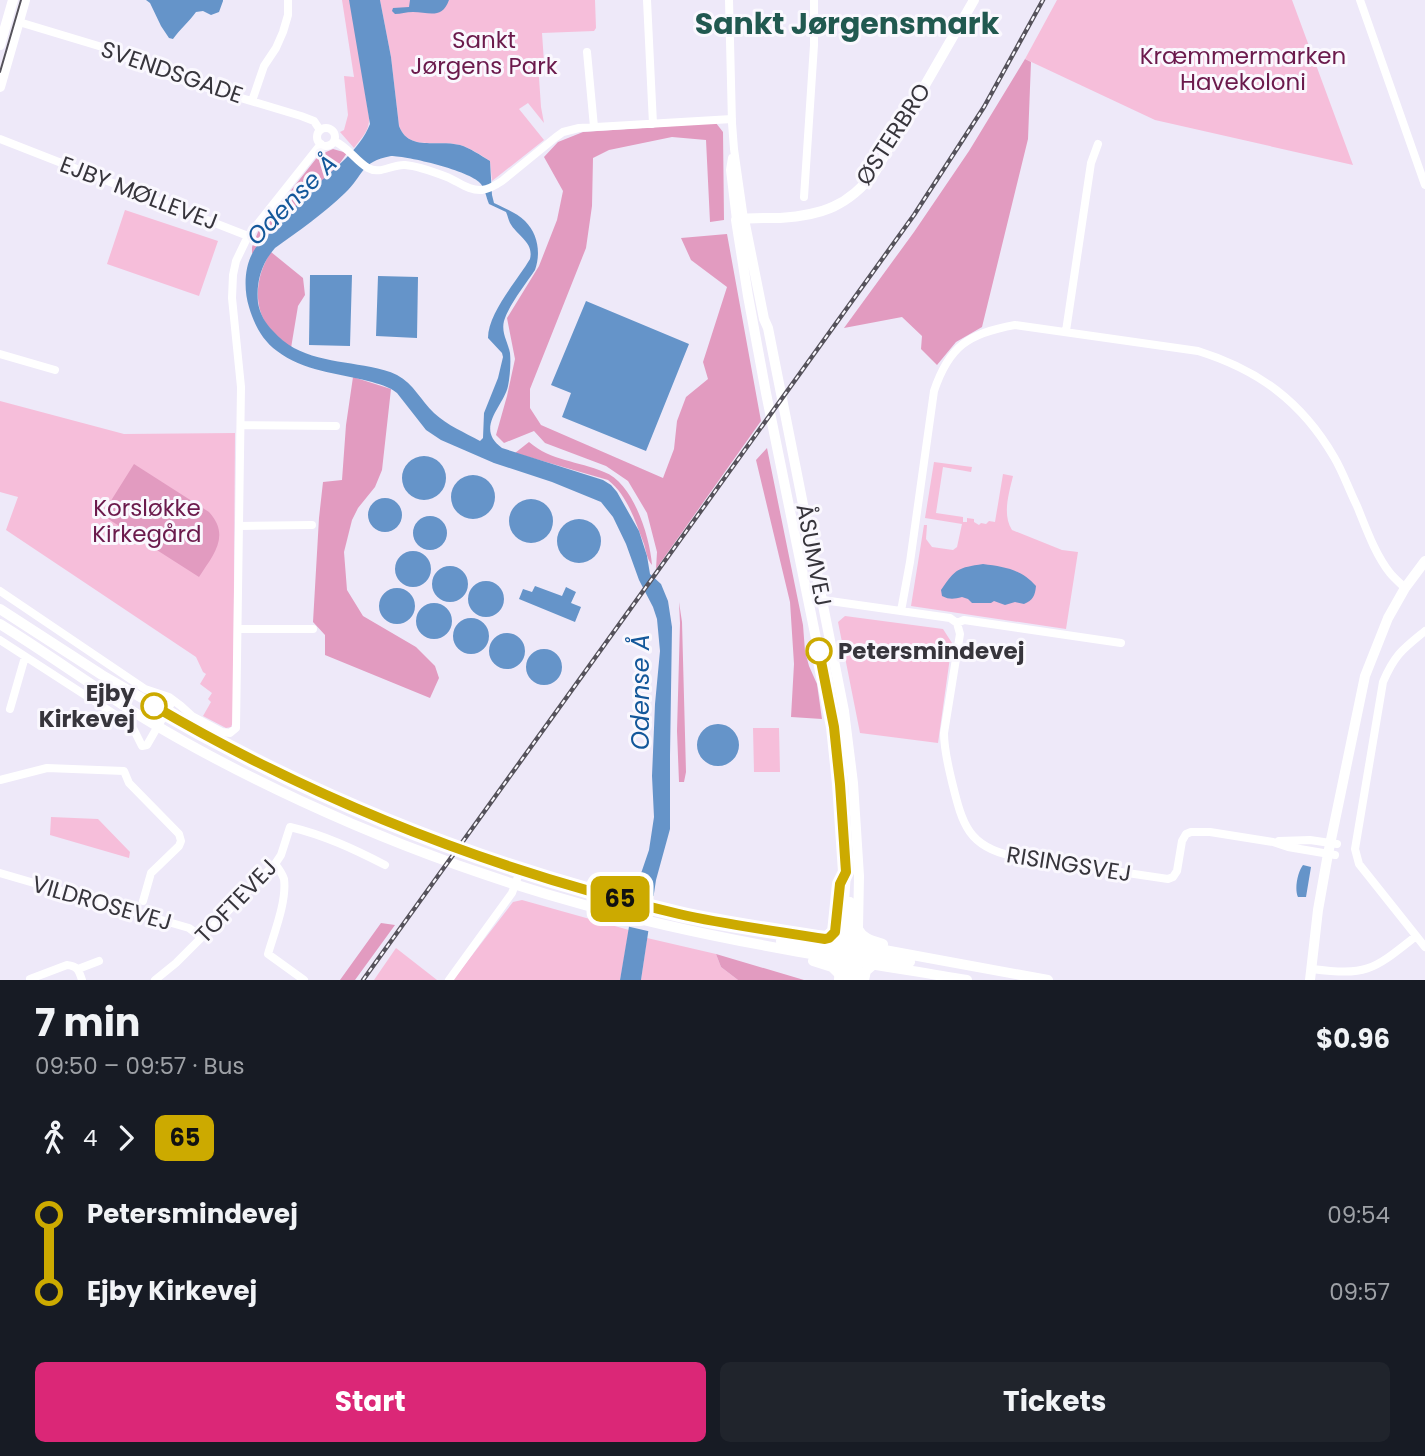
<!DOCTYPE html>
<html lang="en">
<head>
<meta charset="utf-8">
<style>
	:root { --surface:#171b24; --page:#20242c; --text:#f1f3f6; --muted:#9ea1a6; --accent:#db2777 }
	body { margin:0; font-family:Poppins,sans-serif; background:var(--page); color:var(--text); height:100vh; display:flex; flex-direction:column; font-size:26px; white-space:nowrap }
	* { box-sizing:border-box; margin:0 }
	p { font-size:23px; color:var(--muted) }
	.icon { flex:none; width:38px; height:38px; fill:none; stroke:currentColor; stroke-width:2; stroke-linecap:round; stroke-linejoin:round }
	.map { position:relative; height:980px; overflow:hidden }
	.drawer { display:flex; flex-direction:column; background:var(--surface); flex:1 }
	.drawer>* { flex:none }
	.badge { padding:0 14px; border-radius:10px; font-size:24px; line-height:46px }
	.map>.badge { position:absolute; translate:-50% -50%; box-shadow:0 0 0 4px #fff }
	.legs { display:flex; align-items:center; gap:10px; height:77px; padding:0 35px; font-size:23px }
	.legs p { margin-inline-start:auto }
	.head { display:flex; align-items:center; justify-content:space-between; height:119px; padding:0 35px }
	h1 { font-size:38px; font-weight:700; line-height:52px }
	.action { display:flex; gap:14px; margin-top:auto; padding:14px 35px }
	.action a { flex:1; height:80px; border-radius:10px; background:var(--accent); color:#fff; font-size:28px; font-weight:700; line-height:80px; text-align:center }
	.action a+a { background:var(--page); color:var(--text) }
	ul { padding:0 35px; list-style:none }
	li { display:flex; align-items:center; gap:24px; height:77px; font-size:26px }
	li i { display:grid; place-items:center; width:10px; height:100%; margin:0 9px; background:currentColor }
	li i::after { content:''; width:18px; height:18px; margin:-9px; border:5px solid; border-radius:50%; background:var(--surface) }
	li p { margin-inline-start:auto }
	li:first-child i { background:linear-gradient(#0000 50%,currentColor 0) }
	li:last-child i { background:linear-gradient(currentColor 50%,#0000 0) }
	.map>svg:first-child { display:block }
	.green { fill:#f6beda }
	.forest { fill:#e29bc0 }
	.water { fill:#6594c9; fill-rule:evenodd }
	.pier { fill:#eee9f9 }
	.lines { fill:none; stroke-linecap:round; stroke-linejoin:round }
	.minor { stroke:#fff; stroke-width:8 }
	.tertiary { stroke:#fff; stroke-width:10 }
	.secondary { stroke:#fff; stroke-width:10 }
	.tram { stroke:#55525b; stroke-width:2 }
	.rail-casing { stroke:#55525b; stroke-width:4.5 }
	.rail { stroke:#faf8fe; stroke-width:2; stroke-dasharray:5; stroke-linecap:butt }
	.line-1-casing { stroke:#fff; stroke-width:16 }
	.line-1 { stroke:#ca0; stroke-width:10 }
	.stop-1-dot { fill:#fff; stroke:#ca0; stroke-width:3.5 }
	.labels { text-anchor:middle; stroke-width:6; stroke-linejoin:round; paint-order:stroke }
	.park-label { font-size:23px; fill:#6b1a4c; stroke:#faf8fe }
	.street-label { font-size:23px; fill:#37353c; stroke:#faf8fe }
	.stop-label { font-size:23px; font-weight:bold; fill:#37353c; stroke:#faf8fe; text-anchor:start }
	.water-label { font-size:24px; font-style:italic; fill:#13579a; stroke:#faf8fe }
	.district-label { font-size:30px; font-weight:bold; fill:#215950; stroke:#faf8fe }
</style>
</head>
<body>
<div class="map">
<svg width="1425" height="980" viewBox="0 0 1425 980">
	<rect width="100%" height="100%" fill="#eee9f9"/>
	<!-- green -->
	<path class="green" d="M342 0H349L352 9 369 117C370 131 362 137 354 148L340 132 344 130 348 115 344 76 354 77Z
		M380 0H595L596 28 594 31 542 33 544 62 538 63 541 107 544 123 528 103 519 109 544 140 492 181 490 161C481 155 470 148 460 145 437 139 409 152 399 126L391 57Z
		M1057 0H1292L1353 165 1155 120 1025 59Z
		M125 210 218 241 199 296 107 264Z
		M0 401 124 434 235 433 233 722 231 727 226 728 203 716 211 702 208 699 212 693 200 684 206 674 203 672 196 657 6 530 18 497 0 492Z
		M934 462 972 467 971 472 943 467 936 513 963 517V522H967V518L974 519V522L979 525 981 523 986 524 989 521 995 522 1003 474 1013 476C1009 493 1002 515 1012 530L1062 550 1078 552 1066 629 911 606 924 525H927L926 539 932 547 953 550 957 547 962 524 925 518Z
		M845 616 943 629 952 643 938 743 860 733 838 622Z
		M753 728H779L780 772H754Z
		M51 817 98 819 130 852 129 858 50 835Z
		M522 900 629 930 620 980H453L513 902Z
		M647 938 716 954 721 967 738 980H641Z
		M396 948 437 980H374Z"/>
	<!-- forest -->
	<path class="forest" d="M1025 59 1031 62 1028 139 982 327 956 342 937 365 921 349 922 336 902 317 844 328 914 232 969 151Z
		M716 123 723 132 724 220 710 222 706 140 672 137 609 150 593 158 592 206 586 248 530 389V408L541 425 663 478 674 449 677 421 686 397 708 379 703 362 727 287 691 260 681 238 727 234 761 421 656 569 657 552 647 513 628 481 606 466 545 443 534 431 504 443 496 435 507 396 515 359 507 318 539 266 557 220 563 191 544 157 558 142 583 132Z
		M333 149 347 153 340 163 281 222 252 254V247L258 232 319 155Z
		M271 252 303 278 305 295 298 306 291 348C283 341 274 334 267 325 252 303 257 273 271 252Z
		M353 377 391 389 382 470 375 487 358 508 352 520 344 552 347 590 363 616 416 647 435 666 439 678 430 698 325 655V635L313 622 319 518 323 482 342 480 346 425Z
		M529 442C551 461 578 461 604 472 633 482 650 537 652 565 647 559 646 551 644 544 635 521 628 496 608 480L515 453Z
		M767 448 803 625 805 651 809 666 817 684 822 719 791 717 794 664 790 602 756 460Z
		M134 464 209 512C231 536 213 555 199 577L102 515Z
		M679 602 682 622 686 772 684 782H679L677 731 680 623Z
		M381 923 395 925 355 980H340Z
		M716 954 804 980H738L721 967Z"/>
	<!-- water -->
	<path class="water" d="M146 0H223V1L219 12 211 15 203 11 196 12C189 22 180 29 173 39L169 38 161 26 150 3Z
		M349 0H380L391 57 399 126C409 152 437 139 460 145 470 148 480 155 490 161L492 195 494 203C504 208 517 213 525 221 538 234 541 253 535 270 525 285 509 305 504 321 501 333 508 342 510 353 511 363 510 376 508 386 504 406 474 428 502 448L603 480 611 485 617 492 639 531 647 556 650 574 661 584 668 601 672 627 670 755V829L656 880 641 980H620L635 891 649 850 654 817 652 776 655 704 660 651 657 619 653 607 639 580 626 544 613 517 601 502 552 482 494 463 441 440 426 430 397 393C388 386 379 384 368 381 337 373 303 371 277 351 262 340 254 324 249 307 244 291 244 269 252 254 256 245 266 237 273 230 286 216 300 201 314 188 333 169 360 150 370 124ZM391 156C408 156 470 171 480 183 485 188 486 197 489 204L506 212C507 214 509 221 510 223 518 237 534 242 530 259 517 281 488 313 488 338L502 353 503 357 498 378 484 413 483 438 480 441C464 432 448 426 434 413 421 401 414 384 397 375 389 371 380 369 371 367 336 360 298 360 273 331 265 323 260 314 258 303 256 282 261 264 275 248 299 231 324 213 345 193 364 175 360 162 391 156Z
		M410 0H449C442 20 428 12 413 12 406 12 401 14 395 14L392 11 393 8 409 7Z
		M310 275H352L350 346 309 345Z
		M378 276 418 277 417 338 376 336Z
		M586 301 689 344 646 451 562 417 571 393 551 385Z
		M402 478a22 22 0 1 1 44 0a22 22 0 1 1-44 0Z
		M451 497a22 22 0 1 1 44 0a22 22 0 1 1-44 0Z
		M368 515a17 17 0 1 1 34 0a17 17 0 1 1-34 0Z
		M509 521a22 22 0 1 1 44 0a22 22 0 1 1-44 0Z
		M413 533a17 17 0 1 1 34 0a17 17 0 1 1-34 0Z
		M557 541a22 22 0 1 1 44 0a22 22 0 1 1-44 0Z
		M395 569a18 18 0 1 1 36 0a18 18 0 1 1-36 0Z
		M983 564C1005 567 1021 569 1036 586 1035 596 1033 600 1024 604L1015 602 1005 605 994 601 991 603H972L968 599 962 597C954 599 950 600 942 596L941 590C956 568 958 568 983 564Z
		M432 584a18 18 0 1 1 36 0a18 18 0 1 1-36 0Z
		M468 599a18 18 0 1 1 36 0a18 18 0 1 1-36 0Z
		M535 586 562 596 566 587 576 592 571 603 581 607 575 622 519 599 523 589 532 592Z
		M379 606a18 18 0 1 1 36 0a18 18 0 1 1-36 0Z
		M416 621a18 18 0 1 1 36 0a18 18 0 1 1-36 0Z
		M453 636a18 18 0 1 1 36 0a18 18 0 1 1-36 0Z
		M489 651a18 18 0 1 1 36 0a18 18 0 1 1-36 0Z
		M526 667a18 18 0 1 1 36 0a18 18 0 1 1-36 0Z
		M697 745a21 21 0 1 1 42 0a21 21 0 1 1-42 0Z
		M1303 865 1311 867 1306 897H1298C1294 889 1298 871 1303 865Z"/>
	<!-- pier -->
	<path class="pier" d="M631 891 657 897 652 932 626 926Z"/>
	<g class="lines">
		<!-- minor -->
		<path class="minor" d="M647 0 653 124
			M729 0 732 123 734 149 744 219
			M1360 0 1425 185
			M19 22 102 47 168 76 301 116 314 121 320 130
			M587 52 594 127
			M252 101 264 66 276 48 283 32 288 15V0
			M317 137a9 9 0 1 1 18 0a9 9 0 1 1-18 0Z
			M0 139 248 236
			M334 141C348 147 355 160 368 168 380 175 392 164 405 165 418 166 434 172 447 177 459 182 469 191 482 190 490 189 496 185 502 181L556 137 563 132 579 128 732 119
			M732 158 730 170 736 220
			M804 197 814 45V0
			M1066 331 1091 163 1098 144
			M0 354 55 370
			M241 425 336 426
			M239 526 312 525
			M0 591 145 689 169 697 181 706 192 716 222 732 230 733 236 728 241 387 232 298 233 275 236 261 248 236 321 144
			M810 602 823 600 950 618 957 623 964 620 1121 643
			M901 611 910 562 934 391C949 346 969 333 1015 325L1198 351C1259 370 1302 402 1334 457 1343 472 1349 490 1357 506 1366 528 1375 554 1390 573 1394 578 1400 583 1405 588
			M957 623 960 634 944 733C944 750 948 765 952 782 962 822 967 847 1013 856L1168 879 1173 877 1177 871 1182 841 1186 834 1191 832H1210L1273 842 1288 847 1335 855
			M238 629H313
			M1425 631C1403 649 1395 654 1383 682L1355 849 1359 864 1425 947
			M0 640 122 719 134 730 142 746 147 745 173 700
			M10 709 25 657
			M0 780 47 768 124 771 129 783 179 834 181 841 179 846 151 873 143 901
			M1279 841 1310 840 1337 844
			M275 864C279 869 282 873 284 879 287 901 274 933 268 954L304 980
			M0 873 189 928 201 937
			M78 969 99 961
			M1312 969C1368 976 1373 970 1416 936
			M30 979 67 965C78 966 79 971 82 980
			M155 980 176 963 275 864 281 855 290 827C324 835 354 849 385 865
			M449 980 512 893 520 871"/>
		<!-- tertiary -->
		<path class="tertiary" d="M0 45 13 0
			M0 87 25 0
			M744 219 764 319 768 328 844 711 853 783 859 876 857 980
			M850 902 851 950
			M825 939C840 933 837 916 838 902
			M839 980 846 872 840 784 834 727 766 393 748 296 736 220C750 217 765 218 780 218 823 215 848 206 875 172L974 0
			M848 980 849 955
			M864 980 866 971 873 965
			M1310 980 1318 910 1328 854 1365 676 1388 618 1405 588 1425 561"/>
		<!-- secondary -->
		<path class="secondary" d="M0 609 102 675 230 749 309 788 446 845 520 871 581 889 679 914 727 923 825 939 1048 980
			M0 624C47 653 91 685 137 714 189 746 245 775 301 801 417 855 540 897 665 925 765 948 866 963 967 980
			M858 929C863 939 873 941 883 944
			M781 941C798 944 840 954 854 948
			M841 959 849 955 858 954 910 962
			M813 961 832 967 839 974"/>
		<!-- tram -->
		<path class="tram" d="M0 72 21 0"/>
		<!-- rail casing -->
		<g class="rail-casing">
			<path id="rail" d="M363 980 914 215 984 107 1043 0"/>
		</g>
		<!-- rail -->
		<use href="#rail" class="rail"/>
	</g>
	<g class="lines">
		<!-- line-1 casing -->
		<g class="line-1-casing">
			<path id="line-1" d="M154 706C318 802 494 871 679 914 727 925 776 931 825 939L829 938 835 932 840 884 846 872 840 784 834 727 819 651"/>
		</g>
		<!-- line-1 -->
		<use href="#line-1" class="line-1"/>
	</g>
	<!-- markers -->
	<g class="stop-1-dot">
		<circle cx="819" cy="651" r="12"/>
		<circle cx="154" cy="706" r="12"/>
	</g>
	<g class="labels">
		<!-- park labels -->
		<g class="park-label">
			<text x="484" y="48">Sankt<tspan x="484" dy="26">Jørgens Park</tspan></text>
			<text x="1243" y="64">Kræmmermarken<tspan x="1243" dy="26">Havekoloni</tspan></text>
			<text x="147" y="516">Korsløkke<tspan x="147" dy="26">Kirkegård</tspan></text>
		</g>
		<!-- street labels -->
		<g class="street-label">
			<text transform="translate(172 72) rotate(19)" y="8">SVENDSGADE</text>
			<text transform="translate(893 134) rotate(-57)" y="8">ØSTERBRO</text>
			<text transform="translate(139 193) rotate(21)" y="8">EJBY MØLLEVEJ</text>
			<text transform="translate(814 555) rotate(79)" y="8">ÅSUMVEJ</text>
			<text transform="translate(1069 864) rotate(9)" y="8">RISINGSVEJ</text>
			<text transform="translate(236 901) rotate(-46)" y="8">TOFTEVEJ</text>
			<text transform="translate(102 903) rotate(16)" y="8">VILDROSEVEJ</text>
		</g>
		<!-- stop labels -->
		<g class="stop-label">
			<text x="838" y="659">Petersmindevej</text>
			<text x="135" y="701" text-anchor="end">Ejby<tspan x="135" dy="26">Kirkevej</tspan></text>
		</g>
		<!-- water labels -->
		<g class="water-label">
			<text transform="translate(292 200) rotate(-45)" y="8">Odense Å</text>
			<text transform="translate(641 692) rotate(-90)" y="8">Odense Å</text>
		</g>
		<!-- district labels -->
		<g class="district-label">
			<text x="847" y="34">Sankt Jørgensmark</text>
		</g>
	</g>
</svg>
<b class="badge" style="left:620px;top:899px;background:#ca0;color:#111">65</b>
</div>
<section class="drawer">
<div class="head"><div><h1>7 min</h1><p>09:50 – 09:57 · Bus</p></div><b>$0.96</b></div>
<div class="legs"><svg class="icon" aria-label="walk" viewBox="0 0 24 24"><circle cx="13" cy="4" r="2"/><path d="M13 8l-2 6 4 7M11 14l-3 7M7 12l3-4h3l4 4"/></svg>4<svg class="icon" aria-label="forward" viewBox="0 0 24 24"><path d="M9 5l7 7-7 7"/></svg><b class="badge" style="background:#ca0;color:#111">65</b></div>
<ul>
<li><i style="color:#ca0"></i><b>Petersmindevej</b><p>09:54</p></li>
<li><i style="color:#ca0"></i><b>Ejby Kirkevej</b><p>09:57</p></li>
</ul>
<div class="action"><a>Start</a><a>Tickets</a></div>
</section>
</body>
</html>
